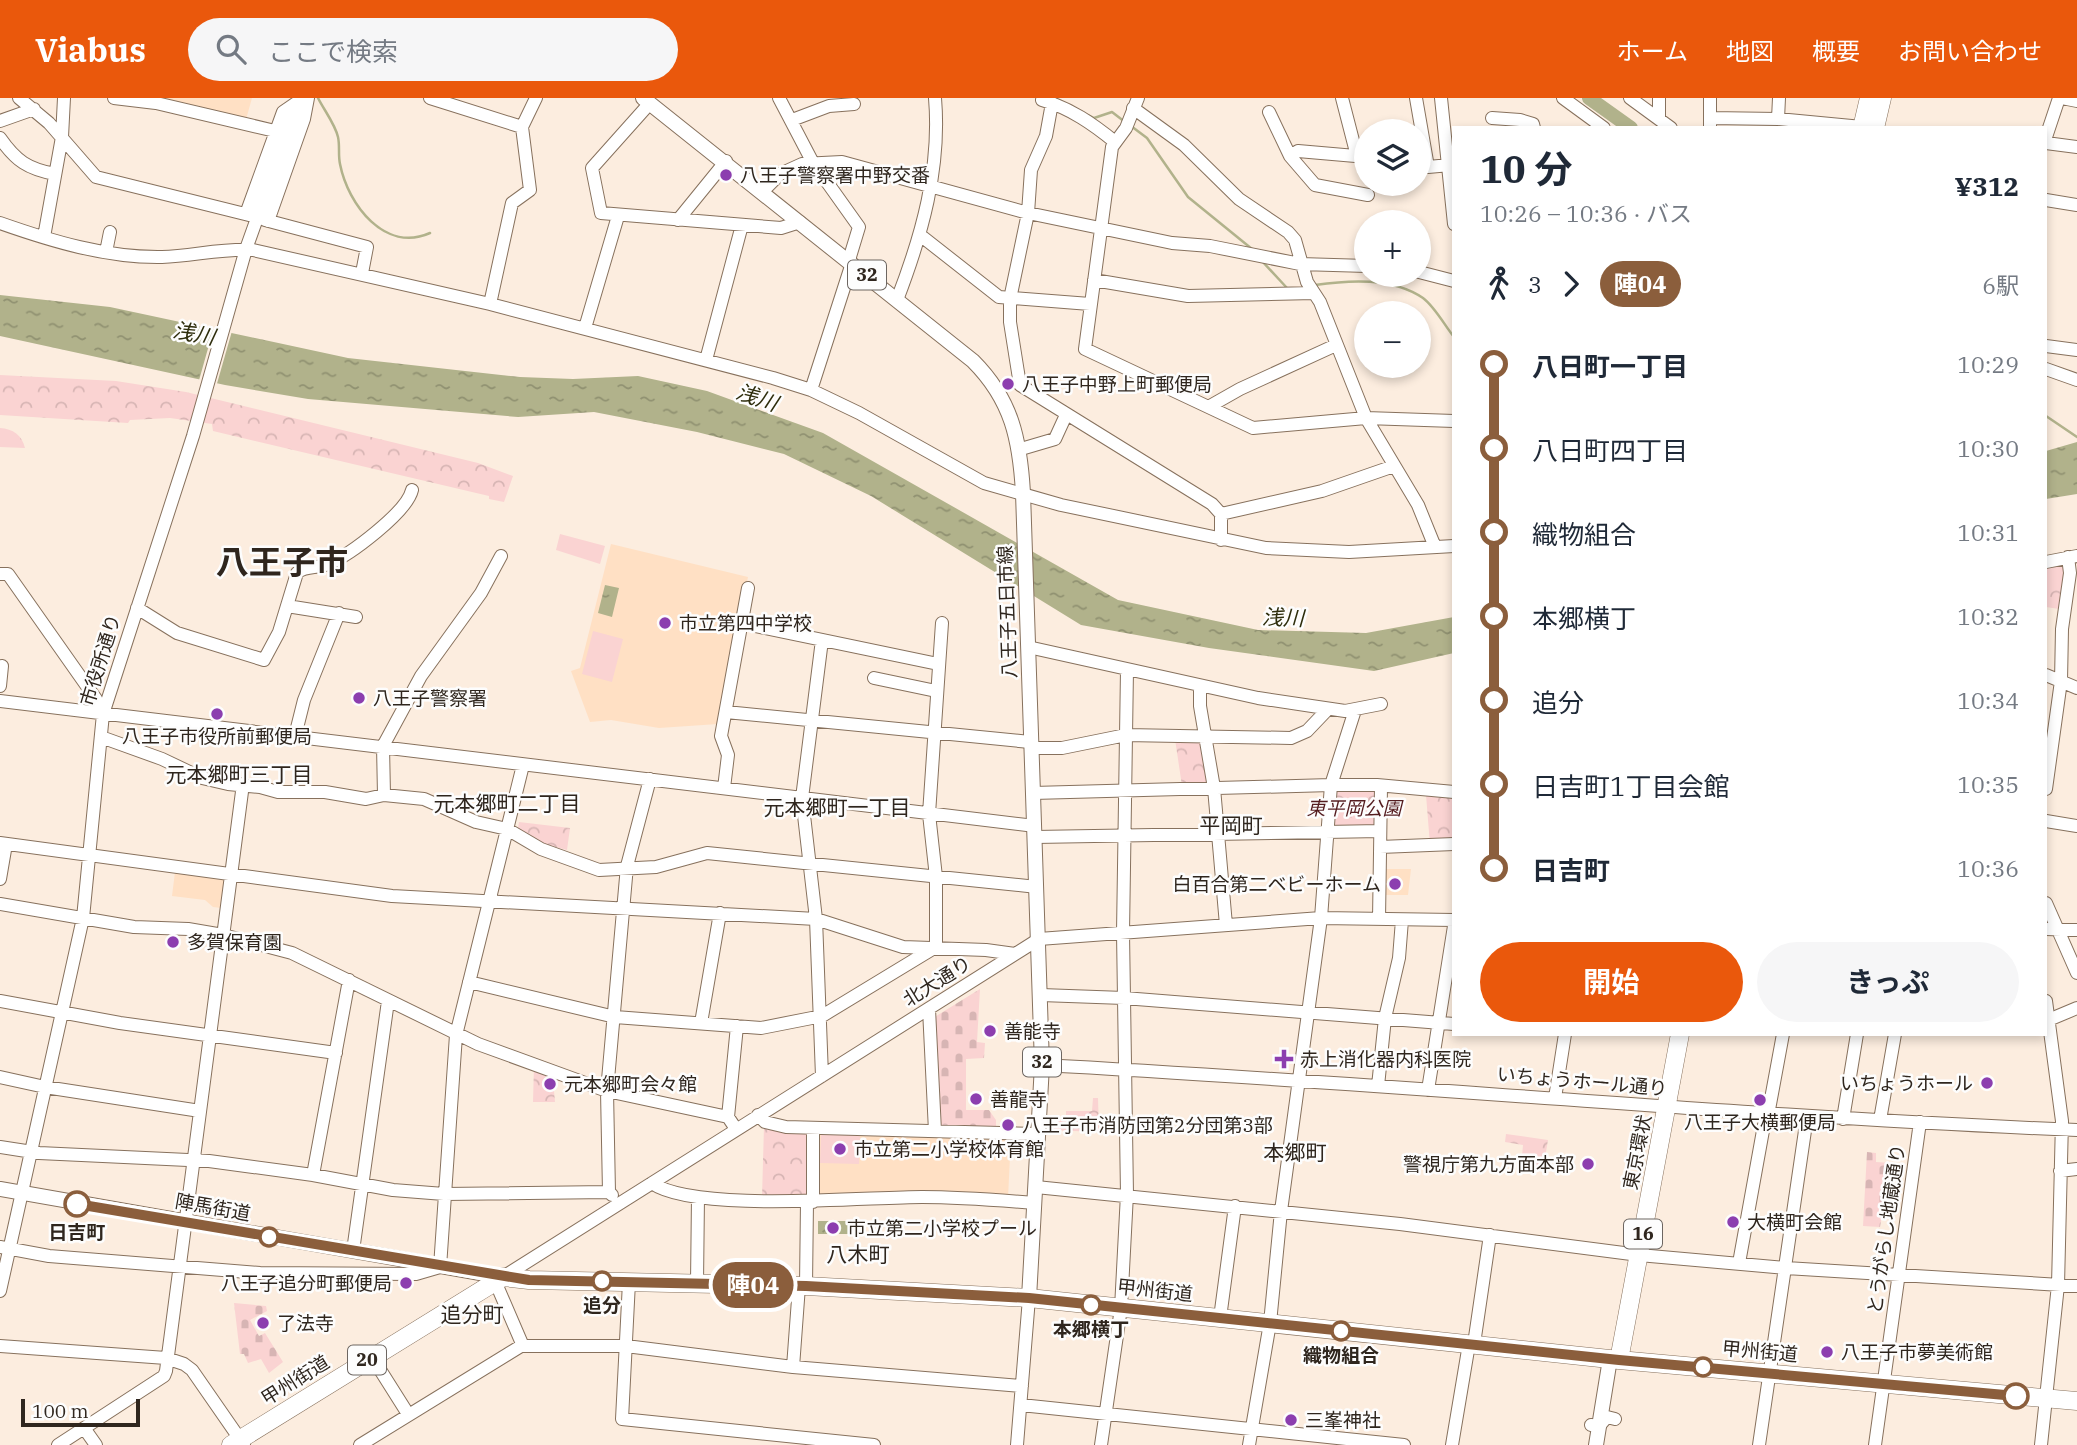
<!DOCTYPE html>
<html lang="ja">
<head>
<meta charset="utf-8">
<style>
	:root { --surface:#fff; --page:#f6f6f7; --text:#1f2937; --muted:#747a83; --accent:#ea580c }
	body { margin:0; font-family:"IBM Plex Serif","Noto Sans JP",serif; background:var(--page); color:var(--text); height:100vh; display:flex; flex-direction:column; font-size:26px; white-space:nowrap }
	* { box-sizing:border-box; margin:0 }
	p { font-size:23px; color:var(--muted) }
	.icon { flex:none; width:38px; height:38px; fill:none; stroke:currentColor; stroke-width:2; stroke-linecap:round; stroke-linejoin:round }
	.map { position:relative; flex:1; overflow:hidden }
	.details { position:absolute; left:1452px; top:28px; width:595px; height:910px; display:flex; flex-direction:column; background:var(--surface); border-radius:0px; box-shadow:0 4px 10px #0003 }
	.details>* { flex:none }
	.badge { padding:0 14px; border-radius:23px; font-size:24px; line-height:46px }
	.tools { position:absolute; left:1354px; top:21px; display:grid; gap:14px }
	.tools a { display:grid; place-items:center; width:77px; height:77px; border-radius:50%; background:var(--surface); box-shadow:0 4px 10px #0003; font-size:35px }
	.scale { position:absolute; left:21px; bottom:18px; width:119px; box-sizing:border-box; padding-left:7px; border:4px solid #2f261e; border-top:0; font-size:19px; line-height:24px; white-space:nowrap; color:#2f261e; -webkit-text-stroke:5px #fdfdfd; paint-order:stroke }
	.map>.badge { position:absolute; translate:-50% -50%; box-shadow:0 0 0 4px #fff }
	.legs { display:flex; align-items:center; gap:10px; height:77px; padding:0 28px; font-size:23px }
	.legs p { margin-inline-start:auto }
	.head { display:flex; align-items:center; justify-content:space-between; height:119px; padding:0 28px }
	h1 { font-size:38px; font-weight:700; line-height:52px }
	.cta { display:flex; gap:14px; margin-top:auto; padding:14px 28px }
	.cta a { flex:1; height:80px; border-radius:42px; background:var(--accent); color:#fff; font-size:28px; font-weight:700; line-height:80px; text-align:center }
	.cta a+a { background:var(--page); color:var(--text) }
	ul { padding:0 28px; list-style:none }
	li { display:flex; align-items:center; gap:24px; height:84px; font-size:26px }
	li i { display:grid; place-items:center; width:10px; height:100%; margin:0 9px; background:currentColor }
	li i::after { content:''; width:18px; height:18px; margin:-9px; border:5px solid; border-radius:50%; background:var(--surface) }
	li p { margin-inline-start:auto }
	li:first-child i { background:linear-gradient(#0000 50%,currentColor 0) }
	li:last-child i { background:linear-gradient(currentColor 50%,#0000 0) }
	header { display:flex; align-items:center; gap:42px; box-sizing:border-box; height:98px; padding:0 35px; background:var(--accent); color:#fff }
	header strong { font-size:33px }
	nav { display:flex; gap:38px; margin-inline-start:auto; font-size:24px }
	.search { width:490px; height:63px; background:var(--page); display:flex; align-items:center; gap:18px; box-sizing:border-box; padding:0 24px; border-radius:38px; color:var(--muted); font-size:26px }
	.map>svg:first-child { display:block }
	.built { fill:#ffe0c4 }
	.cemetery { fill:url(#cemetery-stones) }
	.park { fill:url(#park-crowns) }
	.pitch { fill:#fad3d2 }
	.water { fill:url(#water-ripples) }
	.pier { fill:#fceddf }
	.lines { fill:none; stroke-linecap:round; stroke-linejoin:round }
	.stream { stroke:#b1b28b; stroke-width:2.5 }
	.river { stroke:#b1b28b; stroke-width:14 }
	.minor-casing { stroke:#87715d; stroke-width:14 }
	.major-casing { stroke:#87715d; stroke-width:16 }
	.highway-casing { stroke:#87715d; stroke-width:19 }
	.minor { stroke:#fff; stroke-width:12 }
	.major { stroke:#fff; stroke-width:14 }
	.highway { stroke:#fff; stroke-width:18 }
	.line-1-casing { stroke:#fff; stroke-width:16 }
	.line-1 { stroke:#8b5e3c; stroke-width:10 }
	.poi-dot { fill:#8c3eaf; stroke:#fdfdfd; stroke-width:2.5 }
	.stop-1-dot { fill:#fff; stroke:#8b5e3c; stroke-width:3.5 }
	.labels { text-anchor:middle; stroke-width:5; stroke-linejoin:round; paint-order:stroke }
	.shield { fill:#fdfdfd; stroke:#6d6661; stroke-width:2 }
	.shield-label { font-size:18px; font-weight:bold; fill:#2f261e }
	.poi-label { font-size:19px; fill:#2f261e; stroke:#fdfdfd; text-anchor:start }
	.street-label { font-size:19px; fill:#2f261e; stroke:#fdfdfd }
	.park-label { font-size:19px; font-style:italic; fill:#541c1f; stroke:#fdfdfd }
	.stop-label { font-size:19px; font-weight:bold; fill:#2f261e; stroke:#fdfdfd }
	.water-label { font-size:21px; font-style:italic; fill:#2e2d0c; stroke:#fdfdfd }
	.neighbourhood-label { font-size:21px; fill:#2f261e; stroke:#fdfdfd }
	.town-label { font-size:33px; font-weight:bold; fill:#2f261e; stroke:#fdfdfd }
</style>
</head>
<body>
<header>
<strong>Viabus</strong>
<div class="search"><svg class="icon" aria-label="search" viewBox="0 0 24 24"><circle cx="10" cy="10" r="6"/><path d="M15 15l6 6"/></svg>ここで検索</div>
<nav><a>ホーム</a><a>地図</a><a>概要</a><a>お問い合わせ</a></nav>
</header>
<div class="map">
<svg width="2077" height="1347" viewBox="0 0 2077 1347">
	<defs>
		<pattern id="cemetery-stones" width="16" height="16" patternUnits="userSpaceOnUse" patternTransform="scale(1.75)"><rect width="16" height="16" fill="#fad3d2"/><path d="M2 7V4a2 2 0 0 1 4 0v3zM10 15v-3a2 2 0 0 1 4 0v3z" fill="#d7b5b4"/></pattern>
		<pattern id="park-crowns" width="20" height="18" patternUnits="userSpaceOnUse" patternTransform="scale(1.75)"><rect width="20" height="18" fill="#fad3d2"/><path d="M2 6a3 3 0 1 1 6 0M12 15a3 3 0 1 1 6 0" fill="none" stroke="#d7b5b4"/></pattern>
		<pattern id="water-ripples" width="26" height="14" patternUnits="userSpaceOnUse" patternTransform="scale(1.75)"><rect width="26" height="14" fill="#b1b28b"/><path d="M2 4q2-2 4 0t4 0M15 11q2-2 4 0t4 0" fill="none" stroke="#909171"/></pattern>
	</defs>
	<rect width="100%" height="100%" fill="#fceddf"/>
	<!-- built -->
	<path class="built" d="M114 0H252L245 25Z
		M611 446 748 479 718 626 659 630 611 622 590 624 571 573 580 570Z
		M1380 771H1411L1408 797H1380Z
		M175 774 225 780 221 810 213 809 205 802 172 798Z
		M816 1036 1011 1038 1008 1100H816Z"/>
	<!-- cemetery -->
	<path class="cemetery" d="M980 891 977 944 985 945 984 960 966 961V1012H989L996 1022V1031H943L937 1026 933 920Z
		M1867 1054 1876 1055V1064L1891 1065 1889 1094H1886L1880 1129 1863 1128Z
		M234 1205 266 1208 267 1213 250 1222 259 1238 265 1235 283 1264 269 1275 261 1261 248 1265 244 1256H240Z"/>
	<!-- park -->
	<path class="park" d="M0 277 116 283 186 294 478 365 513 378 504 404 489 401V398L213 333 212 326 170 320 130 322 128 325 0 317Z
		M0 330C13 331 22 337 25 350L0 349Z
		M2065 467 2059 511 2046 509V470Z
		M1175 641 1203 642 1208 686 1182 688Z
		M1331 687H1377L1380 733H1327Z
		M1426 697 1454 698V746L1430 747Z
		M519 724 570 730 567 752 540 745 518 730Z
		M534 967 546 971V992L554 993 555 1004H533Z
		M1093 1000H1098L1099 1034 1048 1032V1022L1066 1023V1013H1092Z
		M764 1028 807 1032 813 1100 762 1099Z
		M1506 1036 1548 1042 1543 1072 1521 1069 1523 1047 1505 1044Z"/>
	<!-- pitch -->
	<path class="pitch" d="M560 436 605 448 600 466 556 452Z
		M593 533 623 541 612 584 582 576Z
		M821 1036 860 1037 859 1066 820 1065Z"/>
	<!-- water -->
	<path class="water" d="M0 197 110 209 348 260 520 279 573 281 638 278 707 293 823 335 1118 502 1258 532 1366 535 1454 519V555L1374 573 1209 550 1081 527 871 398 784 356 697 334 594 314 518 319 308 301 225 287 0 238Z
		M2077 344V396L2046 401V353Z
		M605 487 619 490 612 519 598 515Z
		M818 1123H848V1136H818Z"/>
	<!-- pier -->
	<path class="pier" d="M214 229 232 233 216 289 198 286Z"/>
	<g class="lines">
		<!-- stream -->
		<path class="stream" d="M318 0C324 12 335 26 338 39 340 48 338 57 340 66 348 107 385 155 430 135
			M1088 17 1094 20 1112 14 1125 24
			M1131 28 1147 40 1188 99 1252 151
			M1261 162 1287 190
			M1315 187C1349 182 1392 179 1423 200 1435 209 1445 228 1454 239
			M2046 318 2077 339"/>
		<!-- river -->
		<path class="river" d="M1589 0 1631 30"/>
		<!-- minor casing -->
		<g class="minor-casing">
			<path id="minor" d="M19 0 49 25 96 79 249 117
				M114 0 156 5 275 33
				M430 0 522 29
				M779 0 812 63 859 129 849 162
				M1043 0 1042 2C1070 10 1093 26 1115 44
				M1138 0 1126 30 1112 49 1085 251 1253 330 1366 320 1454 323
				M1342 0 1357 58
				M1416 0 1428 69 1450 67
				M1441 0 1454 126
				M1563 0 1604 30
				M1630 0 1671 30
				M1659 0V21
				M2062 0 2077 3
				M650 5 592 70 601 115 781 130 800 124
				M1052 5 1046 38 1031 72 1028 115 1010 201V224L1020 287 1212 406 1221 416V442
				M1133 10 1184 47 1239 101 1288 134 1295 142 1307 184 1320 204 1366 320 1418 407 1435 449
				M1269 14 1290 58 1315 87 1368 97
				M1492 20 1520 22 1533 26 1534 30
				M1710 20V0
				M1778 21 1779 0
				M792 22 829 8 854 6
				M0 23 34 11
				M1710 30V20L1778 21 1862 29
				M2046 39 2059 0
				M0 40C16 63 28 71 55 76
				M2046 45 2077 49
				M1290 58 1298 53 1367 59
				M763 93 780 76 802 66 842 64 1028 115 1172 145 1210 148 1300 166 1367 168
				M2046 102 2077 107
				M246 116 283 14 299 3
				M265 122 367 149 362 175
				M678 122 726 63
				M268 123 304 21 308 0
				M0 125C51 143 107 160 162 159 193 158 222 150 253 152L490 206 773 280 811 292 859 315 984 385 1061 407 1266 450 1349 454 1454 448
				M920 137 999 199 1090 206
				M44 139 62 39 64 0
				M106 154 110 134
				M1419 174 1454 183
				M1094 182 1188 198 1314 195
				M897 202C922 137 941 70 935 0
				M490 206 512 105 530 92 522 29 536 0
				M585 230 618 118
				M2046 248 2077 252
				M706 262 742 127
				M2046 271 2077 282
				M811 292 852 165
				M1210 308 1240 291 1336 247
				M1021 351 1055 341 1066 317
				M1221 416 1322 393 1394 368
				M2046 464 2077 458
				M0 476H8L96 601 103 616
				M287 508 356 519
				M137 510 177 535 264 562 279 534 297 475C305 467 318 471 328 466 350 457 407 414 412 392
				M741 525 938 566
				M1028 549 1258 600 1345 613 1381 606
				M2046 577 2077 590
				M874 580 936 593
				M0 588 2 568
				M1200 589V608L1214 690 1226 827
				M0 603 1035 728
				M726 614 1030 644
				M295 638 304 602 339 515
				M101 639 162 661 202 680 228 686 260 689 278 694H325L366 701 384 697 424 701 476 724 507 731 541 751 599 772 656 769 707 755 1037 789
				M1031 650H1062L1126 637 1291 640 1307 633 1328 611
				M724 690 728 657 721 638 748 490
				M2046 691 2061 583 2062 531 2070 475 2068 459
				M1033 695 1331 687H1377L1454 694
				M384 697 383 648 421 578 481 495 501 458
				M2046 723 2077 728
				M1035 739 1380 733
				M0 745 392 798 816 821 903 849 986 852 1015 856
				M1380 749 1454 746
				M0 781 6 746
				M2046 805 2077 875
				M0 806 134 829 188 831 223 837 292 855 478 946 607 993 728 1019 736 1031
				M1379 821 1381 689
				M2046 831 2077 832
				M936 849V779L929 716 942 525
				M469 884 615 919 761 930 822 918 934 850
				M1041 897 1124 900 1454 926
				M0 903 120 925 336 955
				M929 911 935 1033
				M2046 923 2077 910
				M701 925 720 815
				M1042 967C1387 985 1732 1018 2077 1032
				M822 978 816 821 802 700 822 542
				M0 979 45 989 200 1013
				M1378 988 1385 920 1399 860 1402 822
				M1428 992 1454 828
				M1555 1000 1565 936
				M758 1017 765 1024 786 1029 1038 1036
				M1768 1017 1783 936
				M728 1019 737 928
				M1843 1021 1857 936
				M1880 1022 1895 936
				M0 1049 39 1055 209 1063 313 1077 393 1092 444 1096 609 1094
				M2060 1073 2077 1071
				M313 1077 349 882
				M652 1085C694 1115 865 1099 922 1099 960 1099 998 1102 1035 1105
				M1036 1089 1400 1126 1639 1157 1786 1170 2077 1188
				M612 1097 609 1094 607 993 627 768 650 681
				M813 1104V1030
				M0 1149 49 1158 260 1175 416 1176 440 1169 456 937 523 667
				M353 1153 388 903
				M1739 1165 1766 1016
				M503 1179 1039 841 1321 820 1454 822
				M495 1183 523 1248
				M629 1184 622 1321 874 1347
				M697 1185 698 1099
				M806 1188 807 1104
				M0 1193 83 820 103 616 193 338 246 151 300 0
				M1220 1220 1235 1108
				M1474 1246 1490 1137
				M0 1248 166 1260 184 1266 192 1272 244 1347
				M372 1259 408 1316
				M793 1269 799 1188
				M1021 1307 1404 1347
				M1591 1327 1599 1328 1607 1319 1615 1321
				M84 1330 96 1347
				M58 1347 164 1278 166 1273 243 686
				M360 1347 521 1248H626L793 1269 1022 1288
				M1017 1347 1029 1200
				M1101 1347 1121 1210 1127 1096 1123 835 1127 572
				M1249 1347 1270 1225 1281 1113 1321 820 1331 687 1355 612
				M1452 1347 1469 1246
				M1759 1347 1807 1019
				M1875 1347 1920 1024
				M2041 1347 2058 1187 2062 1023 2046 903"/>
		</g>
		<!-- major casing -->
		<g class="major-casing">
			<path id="major" d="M643 0 973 263C1012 302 1020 342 1023 395L1042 967 1029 1200
				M0 1091 503 1179
				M1596 1347 1610 1261"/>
		</g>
		<!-- highway casing -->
		<g class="highway-casing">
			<path id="highway" d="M1862 30 1869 0
				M1875 30 1882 0
				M1619 1262 1680 936
				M231 1347 503 1179 529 1182 806 1188 1029 1200 1619 1262 2077 1303"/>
		</g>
		<!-- minor -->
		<use href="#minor" class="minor"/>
		<!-- major -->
		<use href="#major" class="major"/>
		<!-- highway -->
		<use href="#highway" class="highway"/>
	</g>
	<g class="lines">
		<!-- line-1 casing -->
		<g class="line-1-casing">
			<path id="line-1" d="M77 1106 529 1182 806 1188 1029 1200 1619 1262 2016 1298"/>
		</g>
		<!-- line-1 -->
		<use href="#line-1" class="line-1"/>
	</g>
	<!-- markers -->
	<g class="poi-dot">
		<circle cx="726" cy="77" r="7"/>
		<circle cx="1008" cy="286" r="7"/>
		<circle cx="665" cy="525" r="7"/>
		<circle cx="359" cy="600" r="7"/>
		<circle cx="217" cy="616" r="7"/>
		<circle cx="1395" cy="786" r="7"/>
		<circle cx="173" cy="844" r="7"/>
		<circle cx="990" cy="933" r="7"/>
		<path d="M1280.5 950.5h7v7h7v7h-7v7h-7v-7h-7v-7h7z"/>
		<circle cx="1987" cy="985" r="7"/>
		<circle cx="550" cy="986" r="7"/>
		<circle cx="976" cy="1001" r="7"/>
		<circle cx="1760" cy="1002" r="7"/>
		<circle cx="1008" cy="1027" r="7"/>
		<circle cx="840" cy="1051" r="7"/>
		<circle cx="1588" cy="1066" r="7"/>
		<circle cx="1733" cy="1124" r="7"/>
		<circle cx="833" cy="1130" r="7"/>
		<circle cx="406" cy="1185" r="7"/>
		<circle cx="263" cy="1225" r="7"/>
		<circle cx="1827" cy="1254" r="7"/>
		<circle cx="1291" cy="1322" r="7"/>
	</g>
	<g class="stop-1-dot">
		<circle cx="77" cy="1106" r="12"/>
		<circle cx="269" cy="1139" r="9"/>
		<circle cx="602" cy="1183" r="9"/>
		<circle cx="1091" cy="1207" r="9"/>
		<circle cx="1341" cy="1233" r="9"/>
		<circle cx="1703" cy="1269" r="9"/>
		<circle cx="2016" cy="1298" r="12"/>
	</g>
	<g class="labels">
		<!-- shield labels -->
		<g class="shield">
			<rect x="848" y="162.5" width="38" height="29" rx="5"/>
			<rect x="1023" y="949.5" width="38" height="29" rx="5"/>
			<rect x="1624" y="1121.5" width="38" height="29" rx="5"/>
			<rect x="348" y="1247.5" width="38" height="29" rx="5"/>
		</g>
		<g class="shield-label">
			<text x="867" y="183">32</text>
			<text x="1042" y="970">32</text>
			<text x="1643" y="1142">16</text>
			<text x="367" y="1268">20</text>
		</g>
		<!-- poi labels -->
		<g class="poi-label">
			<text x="740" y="84">八王子警察署中野交番</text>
			<text x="1022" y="293">八王子中野上町郵便局</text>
			<text x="679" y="532">市立第四中学校</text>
			<text x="373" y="607">八王子警察署</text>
			<text x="217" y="645" text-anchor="middle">八王子市役所前郵便局</text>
			<text x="1381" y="793" text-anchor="end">白百合第二ベビーホーム</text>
			<text x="187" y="851">多賀保育園</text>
			<text x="1004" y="940">善能寺</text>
			<text x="1300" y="968">赤上消化器内科医院</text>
			<text x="1973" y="992" text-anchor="end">いちょうホール</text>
			<text x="564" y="993">元本郷町会々館</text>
			<text x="990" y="1008">善龍寺</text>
			<text x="1760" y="1031" text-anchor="middle">八王子大横郵便局</text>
			<text x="1022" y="1034">八王子市消防団第2分団第3部</text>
			<text x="854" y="1058">市立第二小学校体育館</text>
			<text x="1574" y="1073" text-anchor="end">警視庁第九方面本部</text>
			<text x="1747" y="1131">大横町会館</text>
			<text x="847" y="1137">市立第二小学校プール</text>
			<text x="392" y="1192" text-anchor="end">八王子追分町郵便局</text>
			<text x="277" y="1232">了法寺</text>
			<text x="1841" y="1261">八王子市夢美術館</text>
			<text x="1305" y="1329">三峯神社</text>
		</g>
		<!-- street labels -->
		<g class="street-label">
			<text transform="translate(1007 514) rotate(-92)" y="7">八王子五日市線</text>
			<text transform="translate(100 562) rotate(-73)" y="7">市役所通り</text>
			<text transform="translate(937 883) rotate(-32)" y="7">北大通り</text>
			<text transform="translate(1582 983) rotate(5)" y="7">いちょうホール通り</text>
			<text transform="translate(1637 1054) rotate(-79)" y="7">東京環状</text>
			<text transform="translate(213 1109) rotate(10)" y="7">陣馬街道</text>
			<text transform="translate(1886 1131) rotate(-82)" y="7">とうがらし地蔵通り</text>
			<text transform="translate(1155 1192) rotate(6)" y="7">甲州街道</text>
			<text transform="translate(1760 1253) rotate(5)" y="7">甲州街道</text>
			<text transform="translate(295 1282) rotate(-32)" y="7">甲州街道</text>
		</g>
		<!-- park labels -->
		<g class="park-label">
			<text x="1354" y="717">東平岡公園</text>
		</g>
		<!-- stop labels -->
		<g class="stop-label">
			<text x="77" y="1141">日吉町</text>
			<text x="602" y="1214">追分</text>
			<text x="1091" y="1238">本郷横丁</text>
			<text x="1341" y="1264">織物組合</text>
		</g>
		<!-- water labels -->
		<g class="water-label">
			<text transform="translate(194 236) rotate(11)" y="7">浅川</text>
			<text transform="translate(757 300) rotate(19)" y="7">浅川</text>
			<text transform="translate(1283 520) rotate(2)" y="7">浅川</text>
		</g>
		<!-- neighbourhood labels -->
		<g class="neighbourhood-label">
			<text x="239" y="684">元本郷町三丁目</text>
			<text x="507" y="713">元本郷町二丁目</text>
			<text x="837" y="717">元本郷町一丁目</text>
			<text x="1231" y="735">平岡町</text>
			<text x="1295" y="1062">本郷町</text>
			<text x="858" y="1164">八木町</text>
			<text x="472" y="1224">追分町</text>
		</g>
		<!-- town labels -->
		<g class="town-label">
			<text x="282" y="476">八王子市</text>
		</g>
	</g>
</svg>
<div class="tools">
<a><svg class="icon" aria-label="layers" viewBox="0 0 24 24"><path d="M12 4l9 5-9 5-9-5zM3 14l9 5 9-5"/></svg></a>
<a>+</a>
<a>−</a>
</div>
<div class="scale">100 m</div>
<b class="badge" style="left:753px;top:1187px;background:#8b5e3c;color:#fff">陣04</b>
<section class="details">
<div class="head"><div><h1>10 分</h1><p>10:26 – 10:36 · バス</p></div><b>¥312</b></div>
<div class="legs"><svg class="icon" aria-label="walk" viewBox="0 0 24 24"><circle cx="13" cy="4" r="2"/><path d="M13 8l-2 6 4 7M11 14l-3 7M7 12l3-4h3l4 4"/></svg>3<svg class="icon" aria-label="forward" viewBox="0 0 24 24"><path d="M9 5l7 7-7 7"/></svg><b class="badge" style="background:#8b5e3c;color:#fff">陣04</b><p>6駅</p></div>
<ul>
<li><i style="color:#8b5e3c"></i><b>八日町一丁目</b><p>10:29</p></li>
<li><i style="color:#8b5e3c"></i><span>八日町四丁目</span><p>10:30</p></li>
<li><i style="color:#8b5e3c"></i><span>織物組合</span><p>10:31</p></li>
<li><i style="color:#8b5e3c"></i><span>本郷横丁</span><p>10:32</p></li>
<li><i style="color:#8b5e3c"></i><span>追分</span><p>10:34</p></li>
<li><i style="color:#8b5e3c"></i><span>日吉町1丁目会館</span><p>10:35</p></li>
<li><i style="color:#8b5e3c"></i><b>日吉町</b><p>10:36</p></li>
</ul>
<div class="cta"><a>開始</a><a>きっぷ</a></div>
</section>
</div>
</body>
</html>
